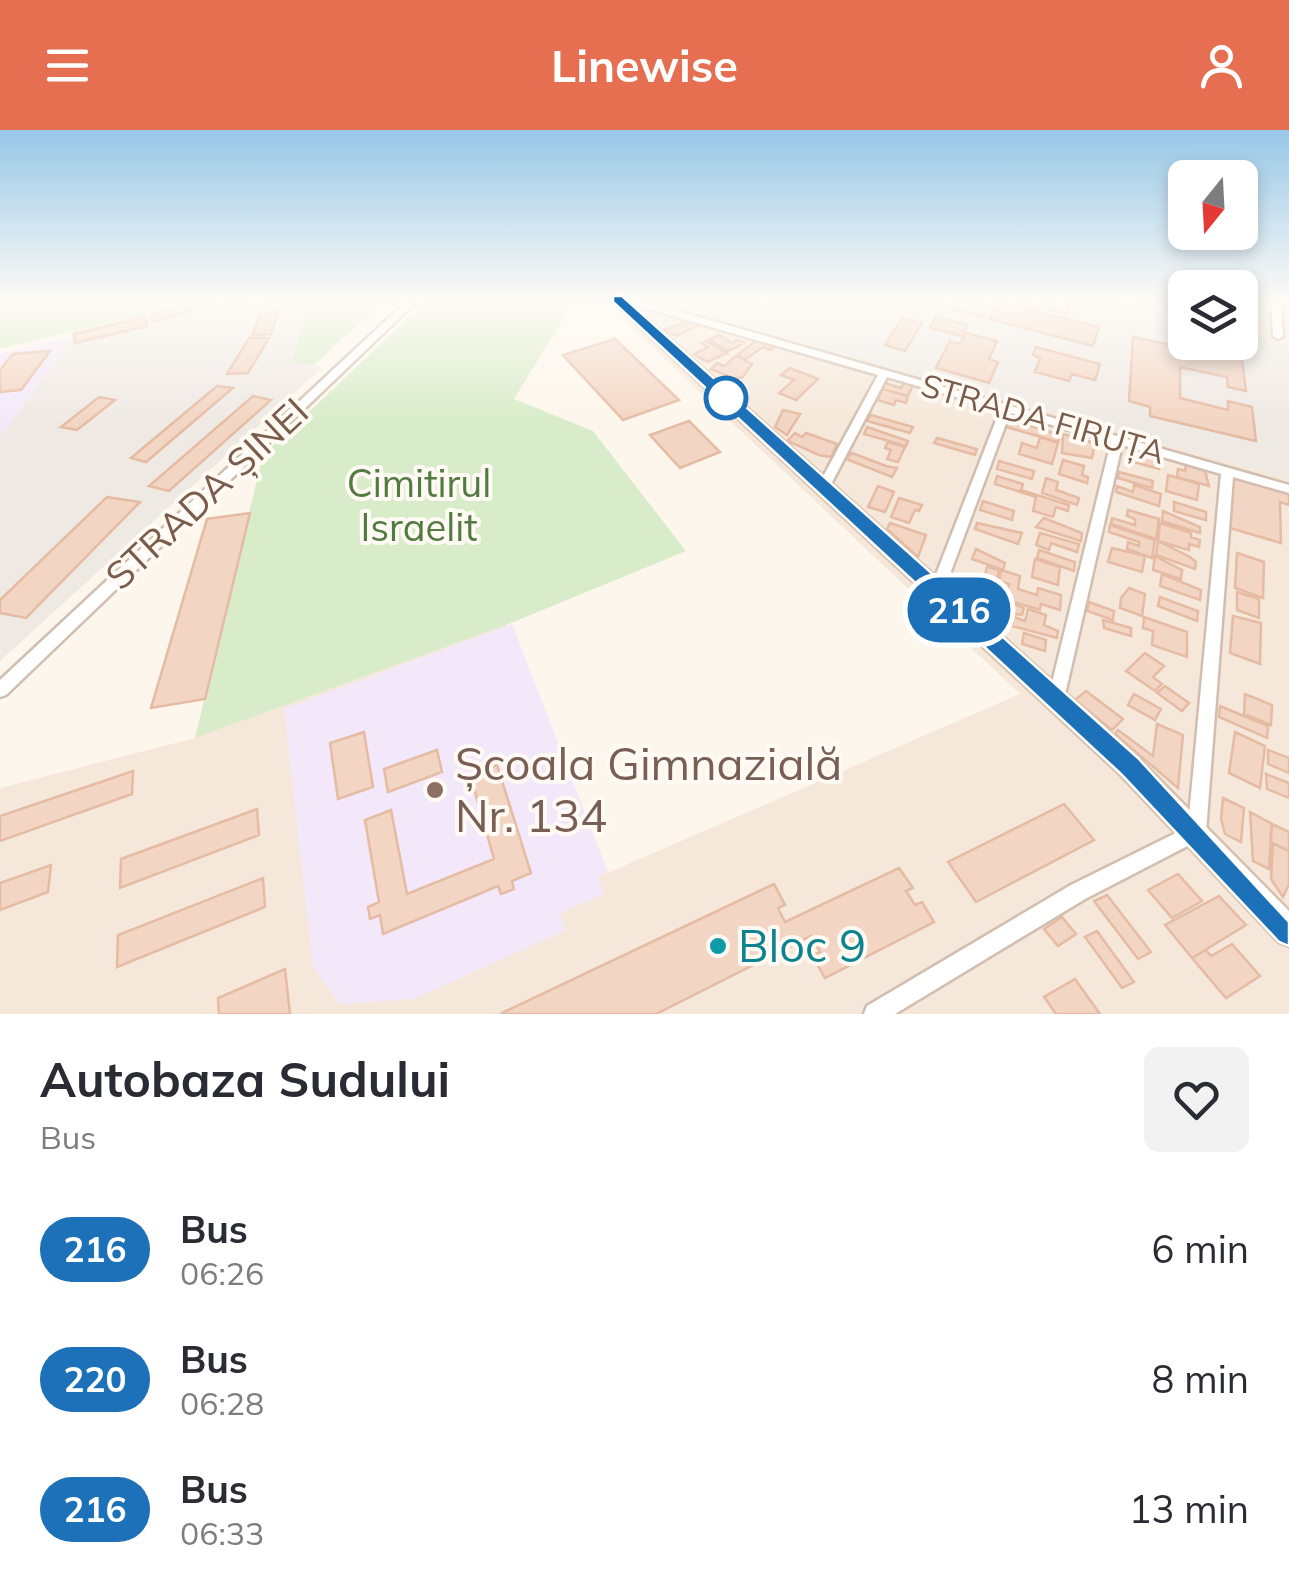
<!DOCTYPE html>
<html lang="en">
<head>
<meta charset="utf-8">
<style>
	:root { --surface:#fff; --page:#f2f2f3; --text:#2b2b33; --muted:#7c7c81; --accent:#e76f51 }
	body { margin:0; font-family:Mulish,sans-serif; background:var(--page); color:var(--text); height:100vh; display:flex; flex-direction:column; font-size:38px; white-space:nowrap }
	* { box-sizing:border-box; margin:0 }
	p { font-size:32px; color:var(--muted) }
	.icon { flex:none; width:55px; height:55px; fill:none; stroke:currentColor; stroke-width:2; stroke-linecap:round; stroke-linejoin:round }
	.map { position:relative; height:884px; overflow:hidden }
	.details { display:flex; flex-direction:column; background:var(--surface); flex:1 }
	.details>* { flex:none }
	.badge { padding:0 20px; border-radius:32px; font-size:35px; line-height:65px }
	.needle { width:65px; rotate:198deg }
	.controls { position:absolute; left:1168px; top:30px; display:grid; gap:20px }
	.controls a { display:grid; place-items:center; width:90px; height:90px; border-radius:15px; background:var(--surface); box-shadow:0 5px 15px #0003; font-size:50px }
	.map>.badge { position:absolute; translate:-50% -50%; box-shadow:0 0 0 5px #fff }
	.round { display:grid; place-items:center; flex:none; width:105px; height:105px; border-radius:15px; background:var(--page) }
	.head { display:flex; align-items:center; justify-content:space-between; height:170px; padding:0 40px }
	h1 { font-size:48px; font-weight:700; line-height:75px }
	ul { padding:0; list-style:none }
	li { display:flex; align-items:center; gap:30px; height:130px; padding:0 40px }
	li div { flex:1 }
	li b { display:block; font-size:38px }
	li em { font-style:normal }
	li .badge { min-width:110px; font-weight:700; text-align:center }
	header { display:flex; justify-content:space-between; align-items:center; height:130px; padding:0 40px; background:var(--accent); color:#fff; font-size:45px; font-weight:700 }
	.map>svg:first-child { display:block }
	.residential { fill:#f5e8da }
	.industrial { fill:#efe9e4 }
	.education { fill:#f3e8fa }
	.green { fill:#d8ecc9 }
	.building { fill:#f3d5c3; stroke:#e6bba3; stroke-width:2.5 }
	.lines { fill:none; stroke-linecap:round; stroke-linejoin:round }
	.minor-casing { stroke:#d1beb0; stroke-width:5 }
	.secondary-casing { stroke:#d6c0b0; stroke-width:5 }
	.minor { fill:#fff; fill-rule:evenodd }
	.secondary { fill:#fff; fill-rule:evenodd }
	.tram-far1 { stroke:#b9a8c9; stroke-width:2.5 }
	.tram { stroke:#b9a8c9; stroke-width:4 }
	.line { fill:#1d71b8; stroke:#fff; stroke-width:2.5 }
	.stop-dot { fill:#fff; stroke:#1d71b8; stroke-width:5 }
	.education-dot { fill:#8d6e63; stroke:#fffaf3; stroke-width:4 }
	.culture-dot { fill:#0f9aa8; stroke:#fffaf3; stroke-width:4 }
	.labels { text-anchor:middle; stroke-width:8; stroke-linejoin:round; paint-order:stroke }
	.far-street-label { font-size:32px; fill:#7a5c4d; stroke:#fffaf3 }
	.park-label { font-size:38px; fill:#537a41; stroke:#fffaf3 }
	.street-label { font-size:38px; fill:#7a5c4d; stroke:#fffaf3 }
	.near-education-label { font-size:45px; fill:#785e54; stroke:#fffaf3; text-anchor:start }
	.near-culture-label { font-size:45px; fill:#0d838f; stroke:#fffaf3; text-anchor:start }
</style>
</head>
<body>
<header><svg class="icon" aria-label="menu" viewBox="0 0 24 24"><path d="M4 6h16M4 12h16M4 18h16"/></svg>Linewise<svg class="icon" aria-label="person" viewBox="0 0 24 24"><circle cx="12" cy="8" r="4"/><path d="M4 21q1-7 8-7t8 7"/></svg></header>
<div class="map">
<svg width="1289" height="884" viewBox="0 0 1289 884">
	<rect width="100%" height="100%" fill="#fdf6ec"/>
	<!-- residential -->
	<path class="residential" d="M627 169H651L1289 349V884H0V658L195 608 506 495 605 744 1020 564 621 188Z
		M1240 169H1289V212L1240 201Z"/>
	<!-- industrial -->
	<path class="industrial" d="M205 169H309L292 232 323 237 0 531V307L74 207 73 202Z
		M697 169H1102L1185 188V212H1240V201L1289 212V349L686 179Z"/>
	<!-- education -->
	<path class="education" d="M74 206 0 307V224Z
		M512 494 608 742 598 747 604 764 560 783 566 800 414 869 340 874 313 837 284 579Z"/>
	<!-- green -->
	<path class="green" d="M0 169H205L0 219Z
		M309 169H385L314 235 292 232Z
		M429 169H575L514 269 593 301 686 421 506 495 195 608 263 325Z"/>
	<!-- building -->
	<path class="building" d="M208 169H230L153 192 151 185Z
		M265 169H282L271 204 253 205Z
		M950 169H982L991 171 982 187 945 177Z
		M1037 169H1049L1070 174 1066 184 1034 176Z
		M998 172 1099 197 1093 216 989 189Z
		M145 187 147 196 75 213 74 204Z
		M936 187 968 195 962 206 930 198Z
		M902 188 922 193 905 221 885 215Z
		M690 191 699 195 677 206 663 200Z
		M966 203 997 211 989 229 998 232 989 253 936 238 950 211 960 214Z
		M719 205 732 213 738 210 744 213 728 221 709 210Z
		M1133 207 1242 230 1246 261 1228 257 1227 247 1180 237V268L1228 280V271L1252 277 1256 311 1150 286V277L1129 271Z
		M249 208H269L248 243 227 244Z
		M615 209 679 270 623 290 563 225Z
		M757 210 774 217 770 220 763 217 746 229 737 225Z
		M707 211 720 219 727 223 707 232 694 224 708 217 701 213Z
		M1036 217 1100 234 1095 250 1072 244 1069 251 1035 242 1040 228 1033 225Z
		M50 221 21 260 0 262V240L13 224Z
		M736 226 752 234 743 247 735 249 711 239 717 233 724 236Z
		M790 238 818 249 796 270 779 263 794 250 781 245Z
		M904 252 913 255 908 266 882 259 885 253 901 258Z
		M217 256 233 258 146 332 131 328Z
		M882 259 908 266 906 273 896 270 894 275 877 270Z
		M253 266 271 270 169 361 149 356Z
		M99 267 115 270 77 300 61 297Z
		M783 280 800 284 787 305 775 297Z
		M871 285 913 297 910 303 867 291Z
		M1006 288 1060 305 1058 312 1003 296Z
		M689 291 720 322 680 338 650 305Z
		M867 297 908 311 906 316 864 304Z
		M795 303 802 307 806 303 837 314 831 327 819 325 792 313 788 310Z
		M1063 304 1095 313 1092 328 1062 323Z
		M1040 307 1058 313 1052 334 1019 324 1022 313 1037 318Z
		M937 308 977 319 975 325 934 313Z
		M888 312 905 317 898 332 887 329 891 320 885 318Z
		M1132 321 1161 329 1159 339 1130 331Z
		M852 323 886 336 897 338 892 347 882 343 846 329Z
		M1063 330 1084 336 1082 345 1088 347 1087 353 1059 344Z
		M999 331 1034 341 1032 349 997 339Z
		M1186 335 1205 341 1209 356 1177 347 1178 339 1185 341Z
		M1119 342 1153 351 1152 358 1118 348Z
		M1168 345 1199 354 1197 370 1166 361Z
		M997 346 1023 354 1021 360 1069 375 1068 381 1056 377 1053 387 1033 381 1036 367 995 354Z
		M1232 347 1289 363V375L1280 372 1281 413 1230 398Z
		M1046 348 1058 352 1056 360 1079 368 1077 375 1042 363Z
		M1134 355 1161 364 1159 376 1116 362 1117 356 1133 362Z
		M878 356 894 362 885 382 868 377Z
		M107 367 140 372 26 488 0 483V470Z
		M899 368 922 375 919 381 915 380 909 393 891 387Z
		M983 371 1014 381 1012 390 980 380Z
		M1174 372 1206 382V390L1174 381Z
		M1128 380 1159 389 1156 409 1111 394 1112 388 1135 395V389L1127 386Z
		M1163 381 1200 397V403L1162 391Z
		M250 383 205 569 151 578 207 389Z
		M1044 388 1082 403 1081 411 1036 397Z
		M890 393 926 405 918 427 887 399Z
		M977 393 1022 403 1018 414 975 399Z
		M1160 393 1191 403V407L1200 410 1199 417 1189 414V420L1158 411Z
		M1110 395 1155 410 1152 428 1127 419 1128 412 1139 416V412L1109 402Z
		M1040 403 1079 414 1077 422 1051 413 1049 420 1036 415Z
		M1158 411 1190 427 1196 432 1195 439 1156 425Z
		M1112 418 1145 426 1142 442 1108 432Z
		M976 419 1005 433 1003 440 972 429Z
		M1039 420 1075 432 1074 441 1037 428Z
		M1237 423 1264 432 1263 468 1235 458Z
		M1155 426 1182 440 1181 449 1153 440Z
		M1035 429 1060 437 1058 455 1032 447Z
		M987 437 999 440 992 471 980 467Z
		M1001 440 1020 446 1018 459 1037 465 1038 458 1061 465 1060 480 1041 474 1040 480 1005 469 1009 454 999 451Z
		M1162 444 1201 460 1200 470 1160 456Z
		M1129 458 1145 464 1142 486 1120 478 1121 468Z
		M1237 462 1259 469V488L1237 480Z
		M1160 467 1198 481 1197 491 1158 476Z
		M1000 469 1024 478 1022 485 997 481Z
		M1089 472 1114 481 1113 490 1087 481Z
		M1028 479 1046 485 1044 495 1058 501 1057 508 1012 496 1014 487 1025 491Z
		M1233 486 1261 493 1260 534 1230 523Z
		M1144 487 1187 502V527L1152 515 1153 501 1143 498Z
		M1103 490 1131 498V506L1104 498Z
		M1024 503 1046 510 1045 521 1022 514Z
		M1145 523 1164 536 1153 547 1162 554 1155 561 1126 541Z
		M1165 556 1189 573 1182 581 1157 563Z
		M1086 561 1123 589 1112 600 1075 570Z
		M1134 564 1161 579 1155 590 1128 575Z
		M1245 564 1272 575 1271 595 1244 584Z
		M1220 576 1268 596 1267 608 1219 587Z
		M1157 594 1183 605 1178 658 1115 604 1118 600 1153 626Z
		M364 602 373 657 338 669 330 613Z
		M1235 602 1265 616 1260 658 1229 643Z
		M437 620 442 642 388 662 384 639Z
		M1268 620 1289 628V643L1268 634Z
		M497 635 531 743 512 751 514 759 501 764 498 756 383 804 380 785 370 789 368 777 379 772 365 690 391 680 407 764 494 729 470 645Z
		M133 641 132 664 0 711V686Z
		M1266 644 1289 653V668L1267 659Z
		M1223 668 1244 678 1241 712 1225 704 1221 689Z
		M1064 674 1094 710 976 772 948 732Z
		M257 679 259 705 120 758 121 729Z
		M1250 682 1272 694 1269 739 1253 731Z
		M1272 694 1289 702V721L1270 712Z
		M1273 713 1289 721V754L1283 767 1271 749Z
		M51 735 48 762 0 780V753Z
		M899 738 913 758 906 761 915 775 922 772 934 792 825 848 812 825 820 822 811 806 656 884H500L774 754 785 775 778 778 785 792Z
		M1178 744 1202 771 1172 788 1148 760Z
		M263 748 265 777 117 837 118 805Z
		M1107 765 1151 822 1138 829 1094 771Z
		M1219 766 1246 795 1192 828 1165 795Z
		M1062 787 1076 804 1058 816 1044 799Z
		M1097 801 1134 852 1122 858 1085 807Z
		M1232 814 1260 846 1226 868 1192 828 1206 820 1211 826Z
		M285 839 290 884H219L218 868Z
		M1075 849 1100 884H1056L1044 867Z"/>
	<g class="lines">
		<!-- minor casing -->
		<g class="minor-casing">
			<path id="minor" d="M409 169H419L6 565 0 567V550Z
				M1124 169H1132L1133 173 1125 175Z
				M1271 169H1281L1283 206 1278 209 1273 206Z
				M624 172 660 176 1289 355V363L1233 347 1206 702 1203 708 1085 769 895 884H864L867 876 1071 755 1188 697 1221 344 1122 315 1064 569 1062 574 1056 576 1050 574 1048 569 1111 312 1010 283 944 460 942 464H932L930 460 1000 280 887 247 830 356 824 360 820 359 818 356 878 245 656 181 621 177 619 175Z"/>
		</g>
		<!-- secondary casing -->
		<g class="secondary-casing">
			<path id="secondary" d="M610 169H625L1138 628 1289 781V816L1279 812 1120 644Z"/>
		</g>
		<!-- minor -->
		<use href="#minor" class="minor"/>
		<!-- secondary -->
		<use href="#secondary" class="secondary"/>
		<!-- tram-far1 -->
		<path class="tram-far1" d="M616 169 1057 577"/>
		<!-- tram -->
		<path class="tram" d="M1055 575 1166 678 1289 810"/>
	</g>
	<!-- sky -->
	<linearGradient id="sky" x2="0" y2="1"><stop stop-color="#97c7e8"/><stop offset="0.58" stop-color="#fefbf6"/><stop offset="1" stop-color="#fefbf6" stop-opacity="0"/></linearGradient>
	<rect width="1289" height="293" fill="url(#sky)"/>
	<!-- line -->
	<path class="line" d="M613 166H622L1138 628 1289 792V816L1279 812 1121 644 613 172Z"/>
	<!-- markers -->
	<circle class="stop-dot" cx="726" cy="268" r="20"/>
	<circle class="education-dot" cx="435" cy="660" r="10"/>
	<circle class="culture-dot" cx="718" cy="816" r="10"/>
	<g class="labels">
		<!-- far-street labels -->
		<g class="far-street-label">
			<text transform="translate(1043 289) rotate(16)" y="11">STRADA FIRUȚA</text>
		</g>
		<!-- park labels -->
		<g class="park-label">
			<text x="419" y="367">Cimitirul<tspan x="419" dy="44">Israelit</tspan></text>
		</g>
		<!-- street labels -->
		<g class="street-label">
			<text transform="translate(207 364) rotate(-43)" y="13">STRADA ȘINEI</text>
		</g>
		<!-- near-education labels -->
		<g class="near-education-label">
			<text x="455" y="650">Școala Gimnazială<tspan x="455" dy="52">Nr. 134</tspan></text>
		</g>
		<!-- near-culture labels -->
		<g class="near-culture-label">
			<text x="738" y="832">Bloc 9</text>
		</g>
	</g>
</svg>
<div class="controls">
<a><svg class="needle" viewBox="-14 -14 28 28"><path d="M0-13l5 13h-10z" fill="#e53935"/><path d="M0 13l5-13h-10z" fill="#7c7c81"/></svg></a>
<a><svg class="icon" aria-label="layers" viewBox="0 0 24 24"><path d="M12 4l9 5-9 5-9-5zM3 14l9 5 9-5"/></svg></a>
</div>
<b class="badge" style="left:959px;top:480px;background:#1d71b8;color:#fff">216</b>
</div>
<section class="details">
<div class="head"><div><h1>Autobaza Sudului</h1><p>Bus</p></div><a class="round"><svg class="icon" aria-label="heart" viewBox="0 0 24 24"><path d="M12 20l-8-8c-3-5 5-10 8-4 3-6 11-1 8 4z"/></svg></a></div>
<ul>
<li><span class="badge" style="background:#1d71b8;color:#fff">216</span><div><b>Bus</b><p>06:26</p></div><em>6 min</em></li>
<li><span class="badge" style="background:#1d71b8;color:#fff">220</span><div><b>Bus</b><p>06:28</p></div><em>8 min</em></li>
<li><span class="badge" style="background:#1d71b8;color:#fff">216</span><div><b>Bus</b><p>06:33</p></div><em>13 min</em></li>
</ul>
</section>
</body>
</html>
